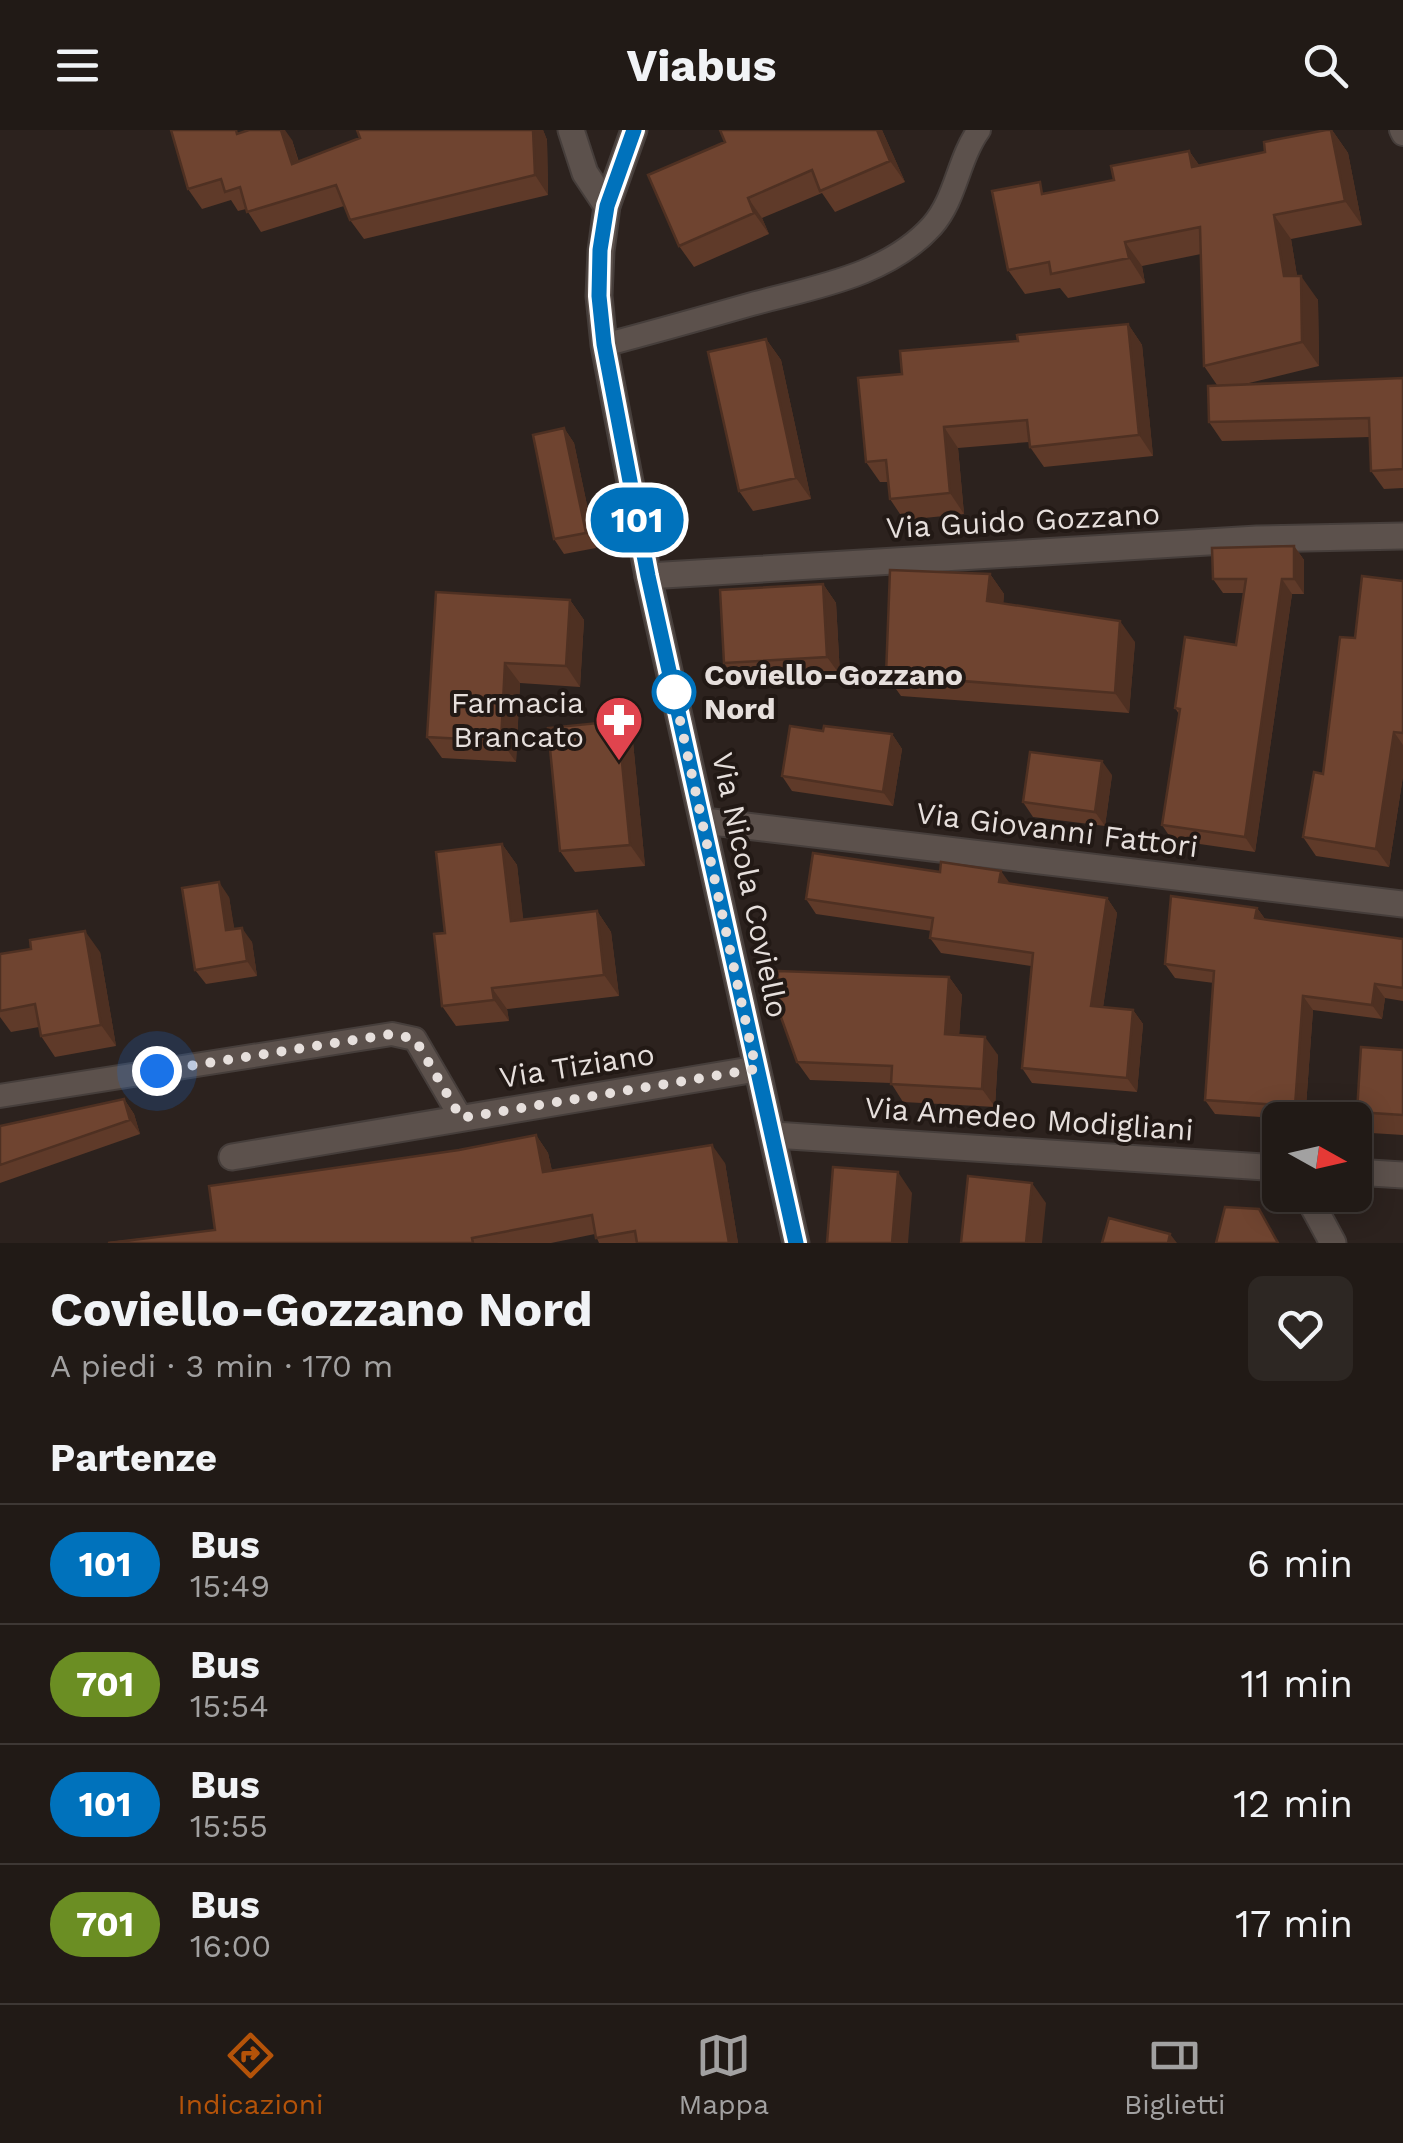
<!DOCTYPE html>
<html lang="it">
<head>
<meta charset="utf-8">
<style>
	:root { --surface:#211a16; --page:#2d2723; --text:#f1f3f6; --muted:#a2a1a1; --line:#3e3835; --accent:#b45309 }
	body { margin:0; font-family:"Work Sans",sans-serif; background:var(--page); color:var(--text); height:100vh; display:flex; flex-direction:column; font-size:38px; white-space:nowrap }
	* { box-sizing:border-box; margin:0 }
	p { font-size:32px; color:var(--muted) }
	.icon { flex:none; width:55px; height:55px; fill:none; stroke:currentColor; stroke-width:2; stroke-linecap:round; stroke-linejoin:round }
	.map { position:relative; height:1113px; overflow:hidden }
	.side { display:flex; flex-direction:column; background:var(--surface); flex:1 }
	.side>* { flex:none }
	.badge { padding:0 20px; border-radius:32px; font-size:35px; line-height:65px }
	.needle { width:65px; rotate:98deg }
	.buttons { position:absolute; left:1262px; top:972px; display:grid; gap:20px }
	.buttons a { display:grid; place-items:center; width:110px; height:110px; border-radius:15px; background:var(--surface); box-shadow:0 5px 25px #0003,0 0 0 2px var(--line); font-size:50px }
	.you { position:absolute; width:50px; height:50px; margin:-25px; border:8px solid #fff; border-radius:50%; background:#1a73e8; box-shadow:0 0 0 15px #1a73e833 }
	.map>.badge { position:absolute; translate:-50% -50%; box-shadow:0 0 0 5px #fff }
	h2 { padding:0 50px; font-size:38px; line-height:90px }
	.round { display:grid; place-items:center; flex:none; width:105px; height:105px; border-radius:15px; background:var(--page) }
	.summary { display:flex; align-items:center; justify-content:space-between; height:170px; padding:0 50px }
	h1 { font-size:48px; font-weight:700; line-height:75px }
	ul { padding:0; list-style:none }
	li { display:flex; align-items:center; gap:30px; height:120px; padding:0 50px; border-top:2px solid var(--line) }
	li div { flex:1 }
	li b { display:block; font-size:38px }
	li em { font-style:normal }
	li .badge { min-width:110px; font-weight:700; text-align:center }
	header { display:flex; justify-content:space-between; align-items:center; height:130px; padding:0 50px; background:var(--surface); font-size:45px; font-weight:700 }
	.tabs { display:flex; justify-content:space-around; align-items:center; height:140px; border-top:2px solid var(--line); background:var(--surface); font-size:28px; color:var(--muted) }
	.tabs a { display:grid; justify-items:center; gap:5px }
	.tabs .on { color:var(--accent) }
	.map>svg:first-child { display:block }
	.lines { fill:none; stroke-linecap:round; stroke-linejoin:round }
	.lane-casing { stroke:#463e3b; stroke-width:26 }
	.street-casing { stroke:#463e3b; stroke-width:29 }
	.secondary-casing { stroke:#463e3b; stroke-width:29 }
	.lane { stroke:#5c514c; stroke-width:22 }
	.street { stroke:#5c514c; stroke-width:25 }
	.secondary { stroke:#5c514c; stroke-width:25 }
	.wall { fill:#5f3a29 }
	.shaded-wall { fill:#4e3022 }
	.building { fill:#6f4430; stroke:#4e3022; stroke-width:2.5 }
	.line-casing { stroke:#fff; stroke-width:22 }
	.line { stroke:#0072bc; stroke-width:15 }
	.walk { stroke:#e6dfdc; stroke-width:10; stroke-dasharray:0 18 }
	.stop-dot { fill:#fff; stroke:#0072bc; stroke-width:5 }
	.labels { text-anchor:middle; stroke-width:8; stroke-linejoin:round; paint-order:stroke }
	.street-label { font-size:30px; fill:#e6dfdc; stroke:#221915 }
	.stop-label { font-size:30px; font-weight:bold; fill:#e6dfdc; stroke:#221915; text-anchor:start }
	.poi-label { font-size:30px; fill:#e6dfdc; stroke:#221915; text-anchor:end }
</style>
</head>
<body>
<header><svg class="icon" aria-label="menu" viewBox="0 0 24 24"><path d="M4 6h16M4 12h16M4 18h16"/></svg>Viabus<svg class="icon" aria-label="search" viewBox="0 0 24 24"><circle cx="10" cy="10" r="6"/><path d="M15 15l6 6"/></svg></header>
<div class="map">
<svg width="1403" height="1113" viewBox="0 0 1403 1113">
	<rect width="100%" height="100%" fill="#2c221e"/>
	<g class="lines">
		<!-- lane casing -->
		<g class="lane-casing">
			<path id="lane" d="M1401 0 1403 4
				M604 215C653 202 703 188 752 174 814 157 887 146 932 96 956 69 958 29 979 0
				M0 966 392 904 415 909 461 988"/>
		</g>
		<!-- street casing -->
		<g class="street-casing">
			<path id="street" d="M571 0 585 43 607 76
				M648 446 1257 409 1403 406
				M704 691 1403 774
				M774 1005 1280 1038
				M232 1027 756 939
				M1355 1042 1403 1045
				M1307 1065 1333 1113"/>
		</g>
		<!-- secondary casing -->
		<g class="secondary-casing">
			<path id="secondary" d="M634 0 607 76 601 121 599 166 604 215 648 446 796 1113"/>
		</g>
		<!-- lane -->
		<use href="#lane" class="lane"/>
		<!-- street -->
		<use href="#street" class="street"/>
		<!-- secondary -->
		<use href="#secondary" class="secondary"/>
	</g>
	<!-- wall -->
	<path class="wall" d="M357 0H543L547 10 548 65 364 109 350 90 344 76 261 102 246 79 238 81 231 70 202 79 188 59 244 1 292 10 299 32 360 8Z
		M882 0 905 52 835 82 822 63 762 88 769 104 694 137 679 116 648 45Z
		M1332 0 1348 23 1362 95 1291 109 1297 146 1318 170 1319 236 1245 254 1403 248V358L1384 359 1371 341 1370 307 1222 311 1209 292 1217 255 1204 236 1201 124 1142 136 1145 153 1068 168 1060 158 1025 164 1008 140 1047 63 1114 50 1189 21 1199 35 1265 22Z
		M1128 194 1142 215 1153 326 1044 337 1030 317 1029 312 958 318 964 384 904 390 890 369 888 352H880L866 332 902 244 1018 211Z
		M766 209 781 230 811 369 753 381 739 361Z
		M564 298 574 313 596 418 564 424 554 409Z
		M1294 416 1304 430V464H1292L1255 722 1172 710 1162 695 1179 584 1175 578 1236 515 1244 463H1223L1213 449Z
		M990 444 1004 464 1003 474 1135 512 1129 583 901 566 886 545Z
		M1403 451V646L1389 737 1316 726 1303 707 1323 644 1355 508Z
		M823 454 836 473 840 545 737 552 724 533Z
		M570 470 584 490 580 557 520 553 516 632 442 628 427 607Z
		M823 601 892 604 902 619 893 676 792 661 782 646Z
		M633 612 645 736 575 742 560 721Z
		M1112 645 1105 696 1033 687 1023 672Z
		M502 714 517 735 523 790 597 781 611 802 619 866 507 879 509 891 456 896 442 876 445 803Z
		M1010 753 1107 768 1117 783 1103 877 1133 880 1143 894 1137 962 1032 953 1022 938 1031 836 941 823 930 808 932 801 816 784 806 769Z
		M229 767 234 799 252 812 257 846 206 854 195 840Z
		M1257 778 1265 789 1403 809V871L1385 868 1382 889 1313 880 1305 990 1215 984 1205 970 1214 853 1175 848 1165 834Z
		M100 822 116 916 55 927 41 906 39 897 11 902 0 887V824Z
		M949 847 962 865 959 905 998 925 995 977 903 972 891 953 810 950 797 932Z
		M1403 920V1005L1371 1003 1357 982Z
		M124 969 134 984 140 1004 0 1053V996Z
		M536 1005 548 1023 552 1041 725 1033 738 1113H599L595 1104 551 1113 108 1112 215 1100 459 1020Z"/>
	<!-- shaded-wall -->
	<path class="shaded-wall" d="M281 0H285L292 10 305 54 292 34Z
		M533 0H543L547 10 548 65 535 45Z
		M877 0H882L905 52 890 31Z
		M1332 0 1348 23 1362 95 1345 71Z
		M1189 21 1206 45 1192 37Z
		M748 68 762 88 769 104 754 83Z
		M1274 85 1291 109 1301 170 1284 146Z
		M1125 112 1142 136 1145 153 1129 128Z
		M1301 146 1318 170 1319 236 1302 212Z
		M1128 194 1142 215 1153 326 1139 305Z
		M766 209 781 230 811 369 796 348Z
		M944 297 958 318 964 384 950 363Z
		M564 298 574 313 596 418 586 403Z
		M1294 416 1304 430V464L1294 449Z
		M990 444 1004 464 1002 492 987 471Z
		M1282 449 1292 464 1255 722 1245 707Z
		M823 454 836 473 840 545 827 527Z
		M570 470 584 490 580 557 566 536Z
		M1120 491 1135 512 1129 583 1115 563Z
		M505 533 520 553 516 632 501 611Z
		M618 591 633 612 645 736 630 715Z
		M1394 602 1403 615V646L1389 737 1376 719Z
		M892 604 902 619 893 676 883 662Z
		M1102 631 1112 645 1105 696 1095 682Z
		M502 714 517 735 526 812 511 791Z
		M1001 741 1011 755 999 752Z
		M219 752 229 767 237 814 226 800Z
		M1107 768 1117 783 1101 891 1091 876Z
		M1257 778 1267 792 1255 788Z
		M597 781 611 802 619 866 604 845Z
		M242 798 252 812 257 846 247 831Z
		M85 801 100 822 116 916 101 895Z
		M949 847 962 865 958 922 945 904Z
		M1375 854 1385 868 1382 889 1372 875Z
		M492 858 507 879 509 891 494 870Z
		M1303 866 1313 880 1305 990 1295 976Z
		M1133 880 1143 894 1137 962 1127 948Z
		M985 907 998 925 995 977 982 959Z
		M124 969 134 984 140 1004 130 990Z
		M536 1005 548 1023 556 1060 543 1042Z
		M712 1015 725 1033 738 1113H729Z
		M898 1042 912 1063 908 1113H892Z
		M1032 1053 1046 1073 1042 1113H1026Z
		M1170 1104 1177 1113H1168Z"/>
	<!-- building -->
	<path class="building" d="M171 0H236L237 4 249 0H281L292 34 360 8 357 0H533L535 45 350 90 336 55 247 82 240 57 225 62 221 49 188 59Z
		M720 0H877L890 31 820 61 812 40 748 68 754 83 679 116 648 45 725 12Z
		M1326 0H1331L1345 71 1274 85 1284 146H1301L1302 212 1204 236 1200 97 1125 112 1129 128 1051 144 1049 132 1008 140 992 61 1040 52 1042 64 1114 50 1111 36 1189 21 1192 37 1265 22 1264 12Z
		M1128 194 1139 305 1030 317 1027 290 944 297 950 363 890 369 886 330 866 332 858 248 902 244 900 221 1018 211 1017 205Z
		M766 209 796 348 739 361 708 222Z
		M1403 248V339L1371 341 1369 288 1209 292 1208 256Z
		M564 298 586 403 554 409 533 305Z
		M1294 416V449H1282L1245 707 1162 695 1180 579 1175 578 1185 507 1236 515 1246 449H1213L1212 418Z
		M890 440 990 444 987 471 1120 491 1115 563 886 545Z
		M1362 446 1403 451V603L1394 602 1376 719 1303 707 1314 642 1323 644 1340 507 1355 508Z
		M823 454 827 527 724 533 720 460Z
		M436 462 570 470 566 536 505 533 501 611 427 607Z
		M618 591 630 715 560 721 548 598Z
		M790 596 823 601 824 596 892 604 883 662 782 646Z
		M1030 622 1102 631 1095 682 1023 672Z
		M502 714 511 791 597 781 604 845 492 858 494 870 442 876 434 804 445 803 436 722Z
		M813 723 940 742 941 732 1001 741 999 752 1107 768 1091 876 1133 880 1127 948 1022 938 1033 823 930 808 933 788 806 769Z
		M219 752 226 800 242 798 247 831 195 840 182 758Z
		M1171 766 1257 778 1255 788 1403 809V858L1375 854 1372 875 1303 866 1295 976 1205 970 1214 841 1165 834Z
		M85 801 101 895 41 906 35 874 0 881V824L31 819 30 810Z
		M778 841 949 847 945 904 985 907 982 959 891 954 892 936 797 932 777 876Z
		M1361 917 1403 920V985L1357 982Z
		M124 969 130 990 0 1035V996Z
		M536 1005 543 1042 712 1015 729 1113H637L635 1101 596 1108 592 1085 472 1108 473 1113H108L215 1100 209 1056 459 1020Z
		M833 1037 898 1042 892 1113H827Z
		M968 1046 1032 1053 1026 1113H961Z
		M1225 1077 1259 1079 1278 1113H1216Z
		M1109 1088 1170 1104 1168 1113H1102Z"/>
	<g class="lines">
		<!-- line casing -->
		<g class="line-casing">
			<path id="line" d="M634 0 607 76 600 120 599 166 604 214 648 446 796 1113"/>
		</g>
		<!-- line -->
		<use href="#line" class="line"/>
		<!-- walk -->
		<path class="walk" d="M157 941 392 904 415 909 461 988 756 939 671 549 674 562"/>
	</g>
	<!-- icons -->
	<defs>
		<g id="pharmacy-pin" transform="scale(2.5)"><path d="M0 17L-7.5 6A9.5 9.5 0 1 1 7.5 6Z" fill="#e0444e" stroke="#221915"/><path d="M-2-6h4v4h4v4h-4v4h-4v-4h-4v-4h4Z" fill="#fff"/></g>
	</defs>
	<g fill-rule="evenodd">
		<use href="#pharmacy-pin" x="619" y="590"/>
	</g>
	<!-- markers -->
	<circle class="stop-dot" cx="674" cy="562" r="20"/>
	<g class="labels">
		<!-- street labels -->
		<g class="street-label">
			<text transform="translate(1023 391) rotate(-3)" y="10">Via Guido Gozzano</text>
			<text transform="translate(1057 700) rotate(7)" y="10">Via Giovanni Fattori</text>
			<text transform="translate(750 755) rotate(78)" y="10">Via Nicola Coviello</text>
			<text transform="translate(577 936) rotate(-9)" y="10">Via Tiziano</text>
			<text transform="translate(1029 989) rotate(4)" y="10">Via Amedeo Modigliani</text>
		</g>
		<!-- stop labels -->
		<g class="stop-label">
			<text x="704" y="555">Coviello-Gozzano<tspan x="704" dy="34">Nord</tspan></text>
		</g>
		<!-- poi labels -->
		<g class="poi-label">
			<text x="584" y="583">Farmacia<tspan x="584" dy="34">Brancato</tspan></text>
		</g>
	</g>
</svg>
<div class="buttons">
<a><svg class="needle" viewBox="-14 -14 28 28"><path d="M0-13l5 13h-10z" fill="#e53935"/><path d="M0 13l5-13h-10z" fill="#a2a1a1"/></svg></a>
</div>
<div class="you" style="left:157px;top:941px"></div>
<b class="badge" style="left:637px;top:390px;background:#0072bc;color:#fff">101</b>
</div>
<section class="side">
<div class="summary"><div><h1>Coviello-Gozzano Nord</h1><p>A piedi · 3 min · 170 m</p></div><a class="round"><svg class="icon" aria-label="heart" viewBox="0 0 24 24"><path d="M12 20l-8-8c-3-5 5-10 8-4 3-6 11-1 8 4z"/></svg></a></div>
<h2>Partenze</h2>
<ul>
<li><span class="badge" style="background:#0072bc;color:#fff">101</span><div><b>Bus</b><p>15:49</p></div><em>6 min</em></li>
<li><span class="badge" style="background:#6b8e23;color:#fff">701</span><div><b>Bus</b><p>15:54</p></div><em>11 min</em></li>
<li><span class="badge" style="background:#0072bc;color:#fff">101</span><div><b>Bus</b><p>15:55</p></div><em>12 min</em></li>
<li><span class="badge" style="background:#6b8e23;color:#fff">701</span><div><b>Bus</b><p>16:00</p></div><em>17 min</em></li>
</ul>
</section>
<nav class="tabs">
<a class="on"><svg class="icon" aria-label="directions" viewBox="0 0 24 24"><path d="M12 3l9 9-9 9-9-9zM9 14v-3h6M13 9l2 2-2 2"/></svg>Indicazioni</a>
<a><svg class="icon" aria-label="map" viewBox="0 0 24 24"><path d="M3 6l6-2 6 2 6-2v14l-6 2-6-2-6 2zM9 4v14M15 6v14"/></svg>Mappa</a>
<a><svg class="icon" aria-label="tickets" viewBox="0 0 24 24"><path d="M3 7h18v10H3zM15 7v10"/></svg>Biglietti</a>
</nav>
</body>
</html>
